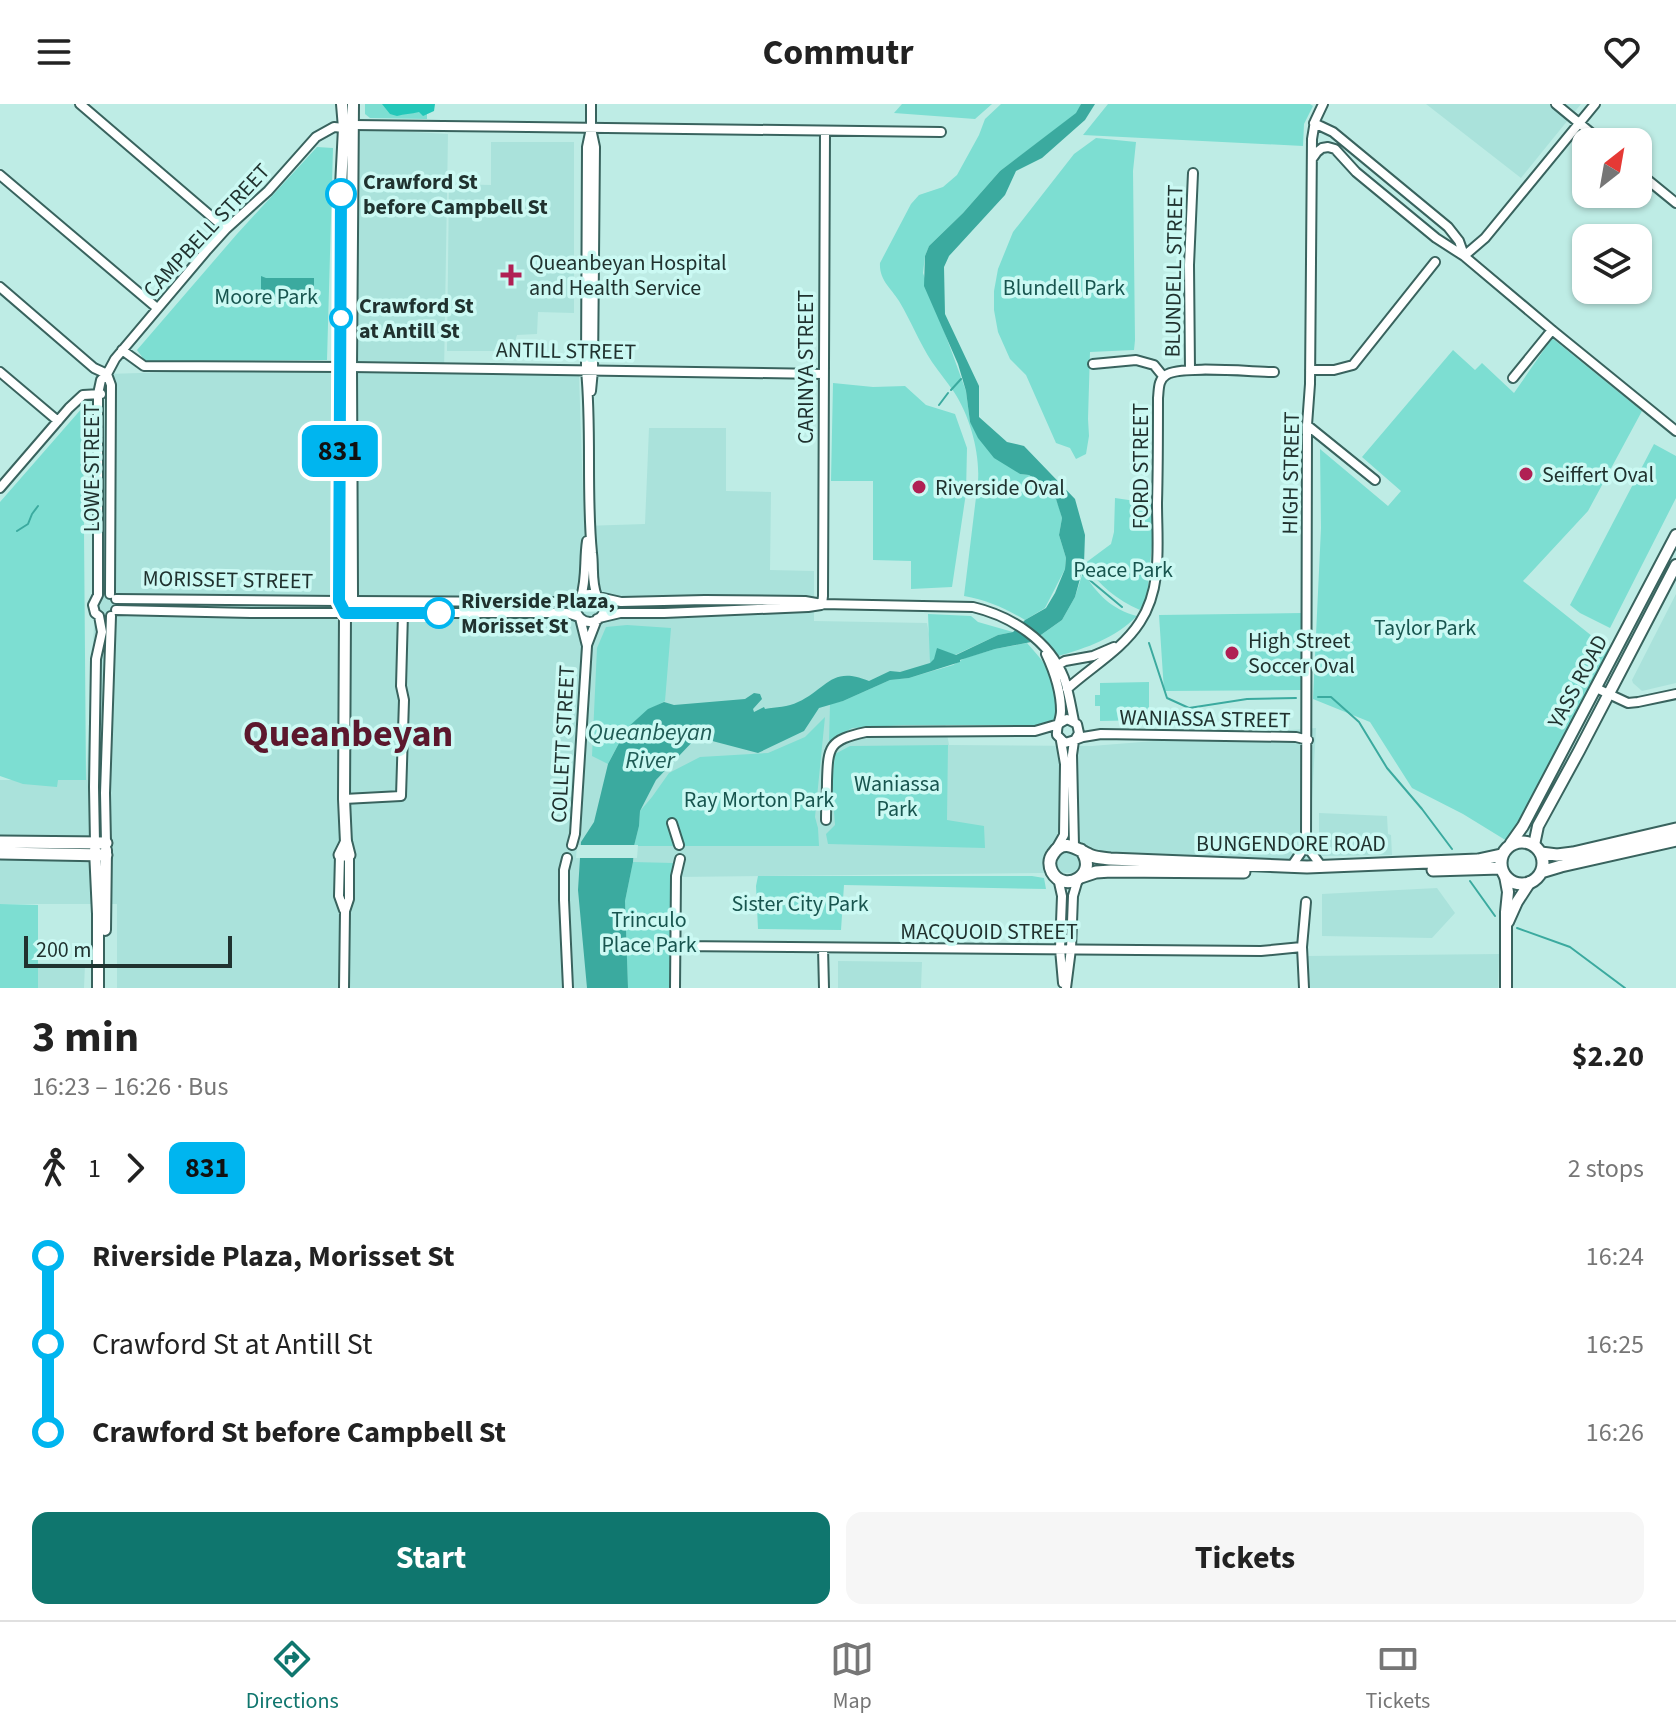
<!DOCTYPE html>
<html lang="en">
<head>
<meta charset="utf-8">
<style>
	:root { --surface:#fff; --page:#f6f6f6; --text:#222; --muted:#767676; --line:#e0e0e0; --accent:#0f766e }
	body { margin:0; font-family:"Source Sans 3",sans-serif; background:var(--page); color:var(--text); height:100vh; display:flex; flex-direction:column; font-size:30px; white-space:nowrap }
	* { box-sizing:border-box; margin:0 }
	p { font-size:26px; color:var(--muted) }
	.icon { flex:none; width:44px; height:44px; fill:none; stroke:currentColor; stroke-width:2; stroke-linecap:round; stroke-linejoin:round }
	.map { position:relative; height:884px; overflow:hidden }
	.sheet { display:flex; flex-direction:column; background:var(--surface); flex:1 }
	.sheet>* { flex:none }
	.badge { padding:0 16px; border-radius:12px; font-size:28px; line-height:52px }
	.needle { width:52px; rotate:31deg }
	.tools { position:absolute; left:1572px; top:24px; display:grid; gap:16px }
	.tools a { display:grid; place-items:center; width:80px; height:80px; border-radius:16px; background:var(--surface); box-shadow:0 2px 6px #0004; font-size:40px }
	.scale { position:absolute; left:24px; bottom:20px; width:208px; box-sizing:border-box; padding-left:8px; border:4px solid #20322f; border-top:0; font-size:22px; line-height:28px; white-space:nowrap; color:#20322f; -webkit-text-stroke:6px #cbf9f3; paint-order:stroke }
	.map>.badge { position:absolute; translate:-50% -50%; box-shadow:0 0 0 4px #fff }
	.legs { display:flex; align-items:center; gap:12px; height:88px; padding:0 32px; font-size:26px }
	.legs p { margin-inline-start:auto }
	.head { display:flex; align-items:center; justify-content:space-between; height:136px; padding:0 32px }
	h1 { font-size:44px; font-weight:700; line-height:60px }
	.primary-button { display:flex; gap:16px; margin-top:auto; padding:16px 32px }
	.primary-button a { flex:1; height:92px; border-radius:16px; background:var(--accent); color:#fff; font-size:32px; font-weight:700; line-height:92px; text-align:center }
	.primary-button a+a { background:var(--page); color:var(--text) }
	ul { padding:0 32px; list-style:none }
	li { display:flex; align-items:center; gap:28px; height:88px; font-size:30px }
	li i { display:grid; place-items:center; width:12px; height:100%; margin:0 10px; background:currentColor }
	li i::after { content:''; width:20px; height:20px; margin:-10px; border:6px solid; border-radius:50%; background:var(--surface) }
	li p { margin-inline-start:auto }
	li:first-child i { background:linear-gradient(#0000 50%,currentColor 0) }
	li:last-child i { background:linear-gradient(currentColor 50%,#0000 0) }
	header { display:flex; justify-content:space-between; align-items:center; height:104px; padding:0 32px; background:var(--surface); font-size:36px; font-weight:700 }
	.dock { display:flex; justify-content:space-around; align-items:center; height:112px; border-top:2px solid var(--line); background:var(--surface); font-size:22px; color:var(--muted) }
	.dock a { display:grid; justify-items:center; gap:4px }
	.dock .on { color:var(--accent) }
	.map>svg:first-child { display:block }
	.built { fill:#aae2db }
	.green { fill:#7dded2 }
	.forest { fill:#23c7b9 }
	.water { fill:#3baa9f }
	.pier { fill:#beece5 }
	.lines { fill:none; stroke-linecap:round; stroke-linejoin:round }
	.stream { stroke:#3baa9f; stroke-width:2 }
	.minor-casing { stroke:#39635e; stroke-width:12 }
	.major-casing { stroke:#39635e; stroke-width:14 }
	.highway-casing { stroke:#39635e; stroke-width:15 }
	.minor { stroke:#fff; stroke-width:8 }
	.major { stroke:#fff; stroke-width:10 }
	.highway { stroke:#fff; stroke-width:11 }
	.line-1-casing { stroke:#fff; stroke-width:18 }
	.line-1 { stroke:#00b5ef; stroke-width:12 }
	.stop-1-dot { fill:#fff; stroke:#00b5ef; stroke-width:4 }
	.poi-dot { fill:#b02054; stroke:#cbf9f3; stroke-width:3 }
	.labels { text-anchor:middle; stroke-width:7; stroke-linejoin:round; paint-order:stroke }
	.stop-label { font-size:22px; font-weight:bold; fill:#20322f; stroke:#cbf9f3; text-anchor:start }
	.street-label { font-size:22px; fill:#20322f; stroke:#cbf9f3 }
	.poi-label { font-size:22px; fill:#20322f; stroke:#cbf9f3; text-anchor:start }
	.park-label { font-size:22px; fill:#18554f; stroke:#cbf9f3 }
	.water-label { font-size:24px; font-style:italic; fill:#205c56; stroke:#cbf9f3 }
	.town-label { font-size:38px; font-weight:bold; fill:#5c182d; stroke:#cbf9f3 }
</style>
</head>
<body>
<header><svg class="icon" aria-label="menu" viewBox="0 0 24 24"><path d="M4 6h16M4 12h16M4 18h16"/></svg>Commutr<svg class="icon" aria-label="heart" viewBox="0 0 24 24"><path d="M12 20l-8-8c-3-5 5-10 8-4 3-6 11-1 8 4z"/></svg></header>
<div class="map">
<svg width="1676" height="884" viewBox="0 0 1676 884">
	<rect width="100%" height="100%" fill="#beece5"/>
	<!-- built -->
	<path class="built" d="M1426 0H1581L1521 74Z
		M344 24 448 30 444 269 579 271 584 422 645 420 649 324H726V387L771 388 770 466 814 467V517L927 519 949 641 1092 642 1316 624 1308 766 678 773 677 884H117V800H0V676H86L107 270 340 263Z
		M491 38H574V209L538 208 537 230 517 231 512 247H447L449 80 491 81Z
		M1676 490V579L1642 587 1633 579 1632 576Z
		M1319 709 1387 712 1388 730 1391 731 1392 751 1319 752Z
		M1437 784 1455 809 1432 834 1322 832V790Z
		M1499 850 1498 884H1309L1308 852Z
		M838 857 922 858 921 884H838Z
		M38 859 85 860 84 884H38Z"/>
	<!-- green -->
	<path class="green" d="M365 0H427V15L370 14 365 10Z
		M902 0H992L975 15 894 9Z
		M1001 0H1081L1077 9 1000 67 963 109 929 142 925 152 923 169 966 287 970 318 1011 363 1020 370 1029 371 1047 384 1056 395 1059 403 1062 414 1059 431 1066 454 1065 465 1045 504 1025 516C1005 504 987 496 964 492L978 377C980 349 970 312 954 288 947 278 939 268 932 258 919 238 911 217 899 197 891 184 879 176 880 159L911 100 919 91 943 83 957 71 979 31 985 15Z
		M1108 0H1310L1313 2 1304 20 1303 42 1083 31Z
		M1096 34 1136 38 1133 67 1135 236 1134 246 1090 248 1088 315 1089 332 1086 350 1076 355 1070 344 1056 339 1026 271 1010 255 998 228 994 206V187L998 165 1013 128 1074 50Z
		M317 43 333 44 327 256 145 257 137 246 237 130Z
		M1552 234 1642 307 1588 407 1523 477 1612 548 1525 716 1507 737 1463 710 1412 684 1370 618 1313 595 1321 424 1320 345 1388 402 1401 387 1362 353 1453 246 1475 266 1482 259 1514 289Z
		M833 279 873 283 905 282 926 301 955 310 967 344 966 389 952 483 911 485V457L873 456V377H831Z
		M83 303 86 676H58L57 683 23 680 0 672V398Z
		M1654 340 1676 352V394L1610 524 1580 509 1570 501Z
		M1115 394 1156 400 1147 493 1140 506C1116 496 1100 481 1084 460L1111 440 1114 428Z
		M1083 468C1096 489 1112 506 1137 512 1115 534 1087 544 1058 552 1050 546 1048 538 1041 531L1062 516 1075 493Z
		M1303 509 1302 586 1164 587 1159 511Z
		M928 510 971 512 978 518 1013 528 998 531 955 551 943 547 930 559Z
		M627 521 671 524 665 597C631 614 625 627 608 660L592 652 597 544 606 523Z
		M1027 539C1033 546 1040 553 1045 561 1055 578 1057 600 1055 621H904L852 624 829 638 830 600 843 597 890 576 909 574 953 561 965 554 995 545Z
		M1149 578V616L1100 617V602H1095V591H1100V579Z
		M825 613 815 713 818 724 819 742H634L639 722 640 707 652 693 669 669 700 653 768 649 805 633Z
		M948 641 947 716 984 722 985 744 828 740 826 730 835 721 832 681 835 650 850 642Z
		M633 758 673 759 672 884H628L625 797Z
		M758 772H1032L1044 774 1046 785 844 781 841 826 758 825 756 782Z
		M0 800 38 801V884H0Z"/>
	<!-- forest -->
	<path class="forest" d="M382 0H435L434 7 423 12 419 8C411 10 404 10 397 12L390 10Z"/>
	<!-- water -->
	<path class="water" d="M1081 0H1095L1085 16 1042 54 1016 67 1005 91 949 152 944 163 945 210 979 282V313L1007 338 1024 342 1075 395 1085 431 1084 460 1075 493 1062 516 1031 538 995 545 960 556V558L909 574 890 576 843 597 819 604 804 627 758 649 697 633 656 676 640 707 639 722 634 742 633 758 625 797 628 884H587L578 786 581 738 594 718 608 660 627 624 648 605 664 598 674 601 745 595 754 589 760 590 762 595 753 605 754 608 764 603 765 605C776 603 788 603 798 598 827 585 831 561 869 577L890 567 900 568 930 559 934 555 937 544 956 551 998 531 1013 528 1025 516 1046 504 1055 489 1065 465 1066 454 1059 431 1062 414 1056 395 1037 376 1029 371 1020 370 994 354 978 334 970 318 966 287 958 260 924 182 925 152 929 142 963 109 1000 67 1076 9Z
		M261 172 266 174H314V193H266L265 195H261Z"/>
	<!-- pier -->
	<path class="pier" d="M577 741H638L637 754H576Z"/>
	<g class="lines">
		<!-- stream -->
		<path class="stream" d="M951 286 961 275
			M939 301 948 289
			M17 427 28 420 32 410 38 402
			M1080 468 1122 503
			M1149 539 1167 594 1189 604 1247 595 1296 594
			M1318 593H1331L1359 618 1387 664 1422 705 1452 745
			M1470 777 1495 812
			M1517 824 1570 843 1625 884"/>
		<!-- minor casing -->
		<g class="minor-casing">
			<path id="minor" d="M80 0 226 125
				M591 0V24L587 43 586 266C592 327 586 388 592 449 594 464 591 478 597 492
				M1556 0 1602 38
				M1314 19 1333 28 1448 123 1459 137 1464 151
				M353 21 941 28
				M1312 55 1317 48 1322 44 1328 43 1335 45 1356 68 1436 134 1464 152 1552 226 1676 327
				M1638 68 1676 99
				M0 71 157 204
				M1464 152 1485 134 1595 0
				M0 183 94 264 107 270
				M122 246 144 262 341 263
				M1093 260 1136 256 1154 261 1163 272
				M351 263 823 270
				M1190 266 1189 161 1193 69
				M1310 266H1334L1353 261 1435 158
				M0 268 58 317
				M107 270 111 281 110 490
				M1513 274 1552 226
				M591 287 593 266 595 43 592 29
				M1307 321 1375 376
				M0 384 69 304 83 291 101 290
				M576 504a14 14 0 1 1 28 0a14 14 0 1 1-28 0Z
				M581 493C587 474 584 456 587 437
				M599 493 621 498 705 496 805 497 822 500 973 503C1011 512 1049 536 1064 574 1069 588 1071 603 1074 617
				M116 495 339 497
				M352 497 563 498 579 494
				M822 500 823 492 825 27
				M116 506 251 509H567L579 513
				M599 514 620 509H664L808 503 821 501
				M587 541 597 515
				M1046 550C1054 567 1061 587 1061 607 1061 616 1056 622 1057 631L1065 639 1075 636 1079 629 1077 620 1067 615 1060 619
				M1058 561 1065 557 1093 552 1114 543
				M1596 584 1628 599 1638 598 1676 590
				M1067 585C1091 563 1122 546 1140 518 1163 483 1157 439 1157 399 1158 364 1158 329 1158 294 1159 285 1158 276 1166 271 1179 261 1254 268 1274 268
				M1075 636 1083 633 1101 630 1296 633 1308 636
				M344 695 401 692 404 596 401 582 403 509
				M826 716C826 703 827 690 827 677 828 642 829 636 866 628L1035 627 1059 620
				M672 719 679 741
				M95 739 94 683 96 555 102 528 99 512 95 509 93 501 98 491V290L101 276 107 270 115 255 207 146 226 125 268 87 316 33 334 23 344 24
				M106 739 105 689 111 512
				M572 741 575 730 587 542 580 514
				M1306 741 1322 763
				M1074 742 1072 651 1074 637
				M1056 745 1064 731 1065 660 1061 637
				M340 751 339 792 344 806
				M567 754 564 766V796L568 884
				M1291 763 1306 741 1307 321 1310 280 1312 35 1315 17 1323 0
				M1058 774 1062 792 1060 845 1063 879
				M675 842 1261 847 1302 843
				M823 844 824 884
				M344 884 345 807 349 795V751
				M675 884 676 772 680 755
				M1066 884 1071 845 1073 792 1078 775
				M1304 884 1302 843 1306 798"/>
		</g>
		<!-- major casing -->
		<g class="major-casing">
			<path id="major" d="M342 0 344 24 341 82 339 497 345 509 344 695 346 739
				M345 509 352 497V487L351 263 353 0
				M1511 739 1523 722 1676 431
				M1534 741 1538 722 1579 647 1676 461
				M95 746 98 810V884
				M1505 772 1508 788 1506 808V884
				M1508 818 1517 798 1530 778
				M105 826 106 746"/>
		</g>
		<!-- highway casing -->
		<g class="highway-casing">
			<path id="highway" d="M1501 759a21 21 0 1 1 42 0a21 21 0 1 1-42 0Z
				M0 738 106 739
				M346 739 349 751H340Z
				M1081 746C1100 771 1064 790 1052 768 1049 762 1049 755 1053 750 1064 732 1079 747 1092 752 1097 754 1104 754 1110 755L1307 763 1478 756 1501 751
				M0 749 106 751
				M1541 749 1557 751 1573 749 1676 725
				M1433 766 1501 764
				M1541 768 1561 762 1676 736
				M1081 773 1096 768 1111 767 1244 768"/>
		</g>
		<!-- minor -->
		<use href="#minor" class="minor"/>
		<!-- major -->
		<use href="#major" class="major"/>
		<!-- highway -->
		<use href="#highway" class="highway"/>
	</g>
	<g class="lines">
		<!-- line-1 casing -->
		<g class="line-1-casing">
			<path id="line-1" d="M341 90 339 497 345 509H439"/>
		</g>
		<!-- line-1 -->
		<use href="#line-1" class="line-1"/>
	</g>
	<!-- markers -->
	<g class="stop-1-dot">
		<circle cx="341" cy="90" r="14"/>
		<circle cx="341" cy="214" r="10"/>
		<circle cx="439" cy="509" r="14"/>
	</g>
	<g class="poi-dot">
		<path d="M507 159h8v8h8v8h-8v8h-8v-8h-8v-8h8z"/>
		<circle cx="1526" cy="370" r="8"/>
		<circle cx="919" cy="383" r="8"/>
		<circle cx="1232" cy="549" r="8"/>
	</g>
	<g class="labels">
		<!-- stop labels -->
		<g class="stop-label">
			<text x="363" y="85">Crawford St<tspan x="363" dy="25">before Campbell St</tspan></text>
			<text x="359" y="209">Crawford St<tspan x="359" dy="25">at Antill St</tspan></text>
			<text x="461" y="504">Riverside Plaza,<tspan x="461" dy="25">Morisset St</tspan></text>
		</g>
		<!-- street labels -->
		<g class="street-label">
			<text transform="translate(206 126) rotate(-47)" y="8">CAMPBELL STREET</text>
			<text transform="translate(1173 167) rotate(-89)" y="8">BLUNDELL STREET</text>
			<text transform="translate(566 246) rotate(1)" y="8">ANTILL STREET</text>
			<text transform="translate(805 263) rotate(-90)" y="8">CARINYA STREET</text>
			<text transform="translate(1140 362) rotate(-90)" y="8">FORD STREET</text>
			<text transform="translate(91 364) rotate(-90)" y="8">LOWE STREET</text>
			<text transform="translate(1290 369) rotate(-89)" y="8">HIGH STREET</text>
			<text transform="translate(228 475) rotate(1)" y="8">MORISSET STREET</text>
			<text transform="translate(1577 577) rotate(-62)" y="8">YASS ROAD</text>
			<text transform="translate(1205 614) rotate(1)" y="8">WANIASSA STREET</text>
			<text transform="translate(562 640) rotate(-87)" y="8">COLLETT STREET</text>
			<text x="1291" y="747">BUNGENDORE ROAD</text>
			<text x="989" y="835">MACQUOID STREET</text>
		</g>
		<!-- poi labels -->
		<g class="poi-label">
			<text x="529" y="166">Queanbeyan Hospital<tspan x="529" dy="25">and Health Service</tspan></text>
			<text x="1542" y="378">Seiffert Oval</text>
			<text x="935" y="391">Riverside Oval</text>
			<text x="1248" y="544">High Street<tspan x="1248" dy="25">Soccer Oval</tspan></text>
		</g>
		<!-- park labels -->
		<g class="park-label">
			<text x="1064" y="191">Blundell Park</text>
			<text x="266" y="200">Moore Park</text>
			<text x="1123" y="473">Peace Park</text>
			<text x="1425" y="531">Taylor Park</text>
			<text x="897" y="687">Waniassa<tspan x="897" dy="25">Park</tspan></text>
			<text x="759" y="703">Ray Morton Park</text>
			<text x="800" y="807">Sister City Park</text>
			<text x="649" y="823">Trinculo<tspan x="649" dy="25">Place Park</tspan></text>
		</g>
		<!-- water labels -->
		<g class="water-label">
			<text x="650" y="636">Queanbeyan<tspan x="650" dy="28">River</tspan></text>
		</g>
		<!-- town labels -->
		<g class="town-label">
			<text x="348" y="642">Queanbeyan</text>
		</g>
	</g>
</svg>
<div class="tools">
<a><svg class="needle" viewBox="-14 -14 28 28"><path d="M0-13l5 13h-10z" fill="#e53935"/><path d="M0 13l5-13h-10z" fill="#767676"/></svg></a>
<a><svg class="icon" aria-label="layers" viewBox="0 0 24 24"><path d="M12 4l9 5-9 5-9-5zM3 14l9 5 9-5"/></svg></a>
</div>
<div class="scale">200 m</div>
<b class="badge" style="left:340px;top:347px;background:#00b5ef;color:#111">831</b>
</div>
<section class="sheet">
<div class="head"><div><h1>3 min</h1><p>16:23 – 16:26 · Bus</p></div><b>$2.20</b></div>
<div class="legs"><svg class="icon" aria-label="walk" viewBox="0 0 24 24"><circle cx="13" cy="4" r="2"/><path d="M13 8l-2 6 4 7M11 14l-3 7M7 12l3-4h3l4 4"/></svg>1<svg class="icon" aria-label="forward" viewBox="0 0 24 24"><path d="M9 5l7 7-7 7"/></svg><b class="badge" style="background:#00b5ef;color:#111">831</b><p>2 stops</p></div>
<ul>
<li><i style="color:#00b5ef"></i><b>Riverside Plaza, Morisset St</b><p>16:24</p></li>
<li><i style="color:#00b5ef"></i><span>Crawford St at Antill St</span><p>16:25</p></li>
<li><i style="color:#00b5ef"></i><b>Crawford St before Campbell St</b><p>16:26</p></li>
</ul>
<div class="primary-button"><a>Start</a><a>Tickets</a></div>
</section>
<nav class="dock">
<a class="on"><svg class="icon" aria-label="directions" viewBox="0 0 24 24"><path d="M12 3l9 9-9 9-9-9zM9 14v-3h6M13 9l2 2-2 2"/></svg>Directions</a>
<a><svg class="icon" aria-label="map" viewBox="0 0 24 24"><path d="M3 6l6-2 6 2 6-2v14l-6 2-6-2-6 2zM9 4v14M15 6v14"/></svg>Map</a>
<a><svg class="icon" aria-label="tickets" viewBox="0 0 24 24"><path d="M3 7h18v10H3zM15 7v10"/></svg>Tickets</a>
</nav>
</body>
</html>
